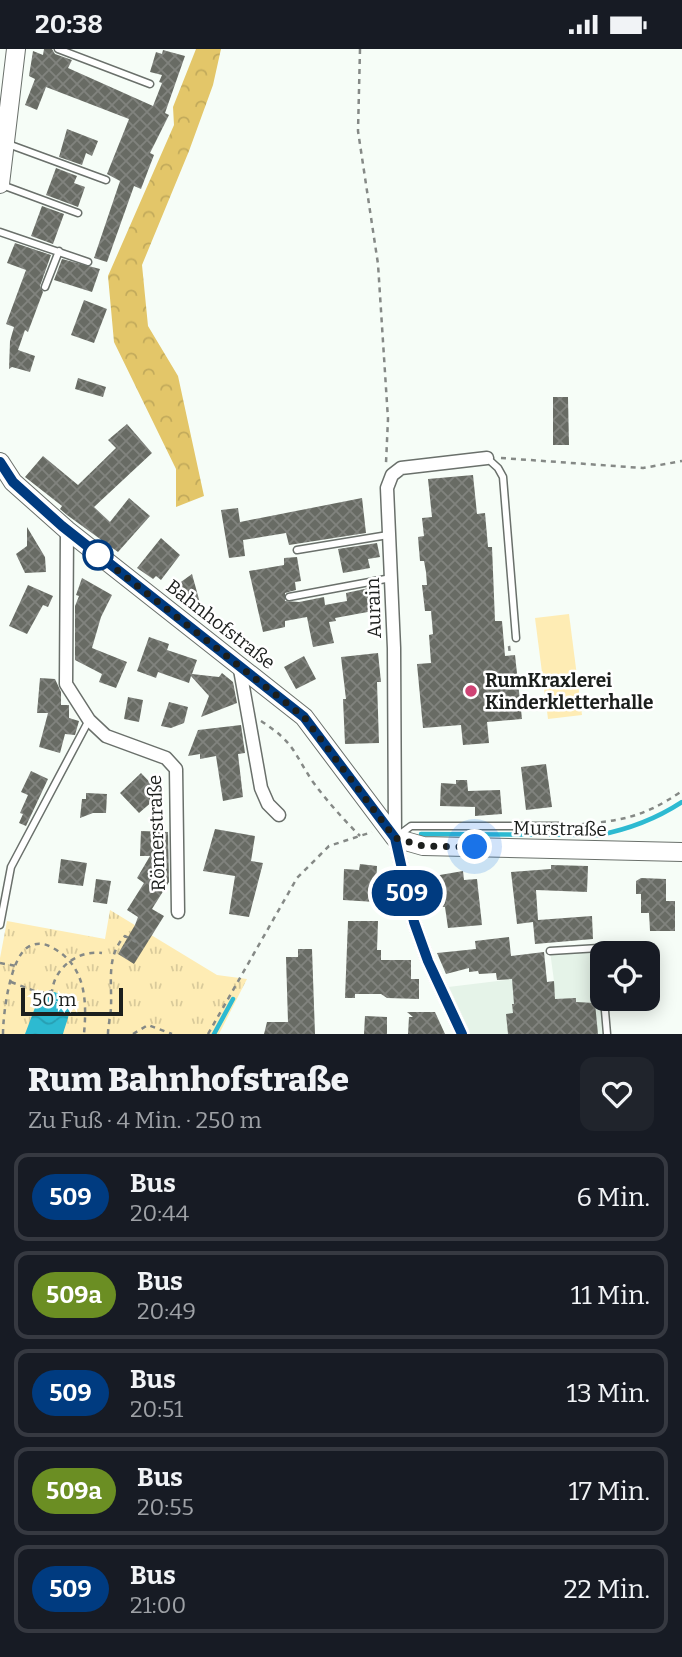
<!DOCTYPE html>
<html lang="de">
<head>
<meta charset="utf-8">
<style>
	:root { --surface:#171b24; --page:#20242c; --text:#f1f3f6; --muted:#9ea1a6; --line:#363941 }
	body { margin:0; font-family:Bitter,serif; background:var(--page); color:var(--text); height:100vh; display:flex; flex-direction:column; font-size:26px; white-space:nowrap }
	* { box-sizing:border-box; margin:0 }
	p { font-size:23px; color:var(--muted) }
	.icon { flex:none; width:38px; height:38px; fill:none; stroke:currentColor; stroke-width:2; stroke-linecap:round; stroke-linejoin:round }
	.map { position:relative; height:985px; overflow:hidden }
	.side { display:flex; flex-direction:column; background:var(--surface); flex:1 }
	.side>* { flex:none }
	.badge { padding:0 14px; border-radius:23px; font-size:24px; line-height:46px }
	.controls { position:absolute; left:590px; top:892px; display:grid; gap:14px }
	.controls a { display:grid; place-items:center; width:70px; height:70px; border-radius:14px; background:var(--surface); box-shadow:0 4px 18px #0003; font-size:35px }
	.scale { position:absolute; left:21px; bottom:18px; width:102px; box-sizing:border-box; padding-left:7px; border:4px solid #1c1f1d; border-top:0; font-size:19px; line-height:24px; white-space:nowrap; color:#1c1f1d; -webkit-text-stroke:5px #fff; paint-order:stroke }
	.you { position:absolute; width:35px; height:35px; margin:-18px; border:5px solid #fff; border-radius:50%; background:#1a73e8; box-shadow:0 0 0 10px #1a73e833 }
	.map>.badge { position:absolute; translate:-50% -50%; box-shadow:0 0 0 4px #fff }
	.round { display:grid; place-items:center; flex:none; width:74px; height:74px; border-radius:14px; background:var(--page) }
	.headline { display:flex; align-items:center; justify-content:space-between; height:119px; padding:0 28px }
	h1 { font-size:33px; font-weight:800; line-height:52px }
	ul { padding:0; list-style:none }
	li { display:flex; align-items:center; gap:21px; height:88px; margin:0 14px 10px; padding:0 14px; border:4px solid var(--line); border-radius:14px }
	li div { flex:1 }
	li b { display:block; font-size:26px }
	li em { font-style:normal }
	li .badge { min-width:77px; font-weight:700; text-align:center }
	.status { display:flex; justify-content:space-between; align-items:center; height:49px; padding:0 35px; background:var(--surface); direction:ltr }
	.status svg { height:19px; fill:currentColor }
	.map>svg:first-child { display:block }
	.built { fill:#e5f3e8 }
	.grass { fill:#feecb4 }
	.forest { fill:url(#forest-crowns) }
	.park { fill:url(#park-tufts) }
	.water { fill:url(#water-waves) }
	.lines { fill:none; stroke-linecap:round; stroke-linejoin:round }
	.stream { stroke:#2dbad1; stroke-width:4.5 }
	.building { fill:url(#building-cross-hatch) }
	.lane-casing { stroke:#6a706b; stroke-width:9 }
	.street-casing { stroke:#6a706b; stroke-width:15 }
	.secondary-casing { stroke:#6a706b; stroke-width:20 }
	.path { stroke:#858986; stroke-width:2.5; stroke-dasharray:5 5; stroke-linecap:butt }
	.lane { stroke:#fff; stroke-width:6 }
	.street { stroke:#fff; stroke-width:12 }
	.secondary { stroke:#fff; stroke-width:18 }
	.line-casing { stroke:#fff; stroke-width:16 }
	.line { stroke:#003b80; stroke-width:10 }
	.walk { stroke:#1c1f1d; stroke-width:7; stroke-dasharray:0 12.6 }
	.stop-dot { fill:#fff; stroke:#003b80; stroke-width:3.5 }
	.poi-dot { fill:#cf4374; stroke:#fff; stroke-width:2.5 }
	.labels { text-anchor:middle; stroke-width:5; stroke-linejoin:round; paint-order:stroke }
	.street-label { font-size:19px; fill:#1c1f1d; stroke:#fff }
	.poi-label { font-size:19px; font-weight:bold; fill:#1c1f1d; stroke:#fff; text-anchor:start }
</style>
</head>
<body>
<div class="status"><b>20:38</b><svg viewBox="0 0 49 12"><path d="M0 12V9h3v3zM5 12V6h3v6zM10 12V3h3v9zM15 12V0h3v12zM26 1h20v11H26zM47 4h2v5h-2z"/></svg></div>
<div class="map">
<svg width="682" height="985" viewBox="0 0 682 985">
	<defs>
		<pattern id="forest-crowns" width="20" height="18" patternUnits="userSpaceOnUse" patternTransform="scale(1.75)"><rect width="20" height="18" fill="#e3c669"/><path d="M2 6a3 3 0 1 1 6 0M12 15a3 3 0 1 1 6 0" fill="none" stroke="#c2aa5b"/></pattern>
		<pattern id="park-tufts" width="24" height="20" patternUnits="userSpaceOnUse" patternTransform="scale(1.75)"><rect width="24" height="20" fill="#feecb4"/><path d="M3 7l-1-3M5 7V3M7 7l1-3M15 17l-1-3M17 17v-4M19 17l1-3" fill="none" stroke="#d9ca9a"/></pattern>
		<pattern id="water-waves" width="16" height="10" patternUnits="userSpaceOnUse" patternTransform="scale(1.75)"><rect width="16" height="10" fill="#2dbad1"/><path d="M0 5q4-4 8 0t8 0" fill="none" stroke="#279fb3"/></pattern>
		<pattern id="building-cross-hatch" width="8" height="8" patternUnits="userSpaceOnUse" patternTransform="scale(1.75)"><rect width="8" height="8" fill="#686b64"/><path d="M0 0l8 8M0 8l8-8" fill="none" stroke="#81837e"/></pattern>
	</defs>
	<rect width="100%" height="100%" fill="#f6fdf7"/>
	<!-- built -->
	<path class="built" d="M599 899 607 985H462L440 939 514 930 516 950 554 932 550 902Z"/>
	<!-- grass -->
	<path class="grass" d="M569 565 582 666 548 670 535 569Z"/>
	<!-- forest -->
	<path class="forest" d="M196 0H221L213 36 189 102 142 216 148 277 178 327 204 447 176 458V420L114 293 108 227 174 76 173 58Z"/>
	<!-- park -->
	<path class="park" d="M110 861 217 926 247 930 219 985H0V909L7 872 105 890Z"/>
	<!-- water -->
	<path class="water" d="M54 943C79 950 68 966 63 985H25L39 948Z"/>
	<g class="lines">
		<!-- stream -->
		<path class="stream" d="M421 785 599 786C630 780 656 770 682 753
			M214 985 233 950"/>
	</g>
	<!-- building -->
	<path class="building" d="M44 0H52L55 5 72 11 68 19 153 57 162 34 159 33 162 26 150 23 156 3 162 5 163 1 185 7 165 64 169 66 150 104 154 106 141 140 134 137 107 213 94 209 120 132 107 125 129 70 46 38 37 61 25 56 35 30 29 27 33 2 43 6Z
		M67 80 98 92 92 107 86 104 82 116 59 108Z
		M56 119 77 127 74 134 85 138 78 158 46 146Z
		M42 157 64 165 53 195 31 187Z
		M15 194 51 206 40 237 43 243 28 283 25 281 18 301 35 307 30 323 12 318 9 320 10 292 14 278 6 275 26 221 7 214Z
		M62 210 100 220 92 243 54 231Z
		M84 251 107 260 94 294 71 286Z
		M78 329 106 338 103 348 75 340Z
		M553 348H568L569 396H553Z
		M127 375 152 404 94 458 110 473 129 449 150 467 118 503 67 466 60 460 62 457 25 428 43 407 78 436 116 399 108 391Z
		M473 426 477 465 485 464 488 498H492L495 572H502L505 607 515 606 522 670 487 673 489 694 463 696 461 676 423 679 417 615 431 614 429 586 433 585 431 562H425L422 536H427L426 523 424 512H420L418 488 424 487 422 469 432 468 428 430Z
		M362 449 366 484 289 496 286 484 243 491 245 507 229 509 221 461 238 459 240 473Z
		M27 478 45 508 46 523 25 524 16 505 27 497Z
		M161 489 180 506 161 531 156 527 153 530 137 519Z
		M377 494 380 508 368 510 370 519 343 524 338 500Z
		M297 508 301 532 295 533 296 541 285 544V552L299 553 324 548 325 556 347 552 346 544 369 539 373 562 335 569 336 572 329 573 334 594 313 598 307 568 285 572V578L263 583 249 522 284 516V509Z
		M192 525 200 554 195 560 171 540Z
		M82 529 112 546 101 568 92 599 127 613 116 639 99 633 102 625 75 611V557L79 547 76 546Z
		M28 536 53 547 48 558 43 556 27 585 9 577Z
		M149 588 169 595 167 601 197 611 192 625 219 628 222 624 233 633 237 654 201 668 209 647 191 627 189 634 158 623 156 629 137 622Z
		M378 604 381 633H377L379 694 345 695 343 650H346L341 608Z
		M304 607 316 630 296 640 284 618Z
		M40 629 55 630 61 643V656H69V669L79 672 75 686 65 685 60 704 39 698 48 664H37Z
		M128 648 143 651 139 673 124 670Z
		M169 653 188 658 184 674 171 679 161 677Z
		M241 676 245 704 238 705 243 748 223 752 216 707 200 710V705L188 707 198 681Z
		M546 715 552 758 526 761 521 718Z
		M31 722 48 730 26 777 19 774 23 765 20 764 28 746 21 743Z
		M141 724 161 745 139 764 120 744Z
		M456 731H467L468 742 500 741 502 765 475 767V758L440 757 441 734 456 735Z
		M86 744 107 745 106 764H93L80 769 82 750H86Z
		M215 780 255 787 251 812 263 814 249 868 229 865 235 827 203 822Z
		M141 782 168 783 169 833 152 860 164 867 134 915 118 905 135 876 138 868 127 861 144 834 137 829 150 807H140Z
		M61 810 87 814 83 837 58 834Z
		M360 815 377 817 375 853 343 851 344 820 359 821Z
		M551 816 588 817 587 843 536 841 538 871 592 867 593 890 535 895 533 873 517 875 511 823 551 820Z
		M463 822 464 831 477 830 482 876 448 879 445 858H438L434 827Z
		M641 829 666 830V852H675V882H650L649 864H641V845H636V832Z
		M96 830 111 832 107 855 93 853Z
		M348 872H378L377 901H381V911H411V930H419V950L387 949 381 945H355V949H345Z
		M509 888 511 907 544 903 547 933 554 932 555 950 576 949V953L595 954 598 985H508L506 965 513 964 512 955H514L512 930 497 931 496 924 479 925 478 922 469 923V919L446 925 437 904 476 900 475 892Z
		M298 900H312L315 985H264L267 973H288L286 908H298Z
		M407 963H435L445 985H408L409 968H413Z
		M365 967 387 968V985H364Z"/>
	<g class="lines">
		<!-- lane casing -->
		<g class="lane-casing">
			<path id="lane" d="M58 0 150 35
				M8 95 106 131
				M2 136 78 164
				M0 183 88 213
				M45 238 59 202
				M487 409 498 419 503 428 516 589
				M297 501 388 486
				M289 548 391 529
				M399 786 411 777H562
				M0 876 11 818 89 671
				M550 902 599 899 602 932
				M604 950 607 985"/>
		</g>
		<!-- street casing -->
		<g class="street-casing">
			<path id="street" d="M67 481 66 635 89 671 106 687 166 709 176 720 178 863
				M239 615 261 739 268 755 279 766
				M462 985 428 912 414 873 395 789 394 599 387 439 392 426 401 419 487 409"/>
		</g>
		<!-- secondary casing -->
		<g class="secondary-casing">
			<path id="secondary" d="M0 135 16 0
				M0 413 13 433 67 481 304 668 395 789 423 797 682 803"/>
		</g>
		<!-- path -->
		<path class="path" d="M360 0 358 82 378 215 388 370 386 414
			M501 409 643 419 682 412
			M509 597 510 606
			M261 672C295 694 293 703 313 733 327 752 343 770 360 787
			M571 776C619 772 641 770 682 742
			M0 914 16 917
			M11 933 40 944 52 942C55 918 78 901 102 904
			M3 985C3 965 10 909 28 898 36 893 45 894 53 899 86 917 87 952 84 985
			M108 985C108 976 111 966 111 957 112 934 106 906 125 887L136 893
			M133 985 148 976 172 985
			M208 985 297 829 329 797 372 783"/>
		<!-- lane -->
		<use href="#lane" class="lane"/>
		<!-- street -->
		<use href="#street" class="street"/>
		<!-- secondary -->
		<use href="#secondary" class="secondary"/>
	</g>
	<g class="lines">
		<!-- line casing -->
		<g class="line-casing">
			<path id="line" d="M0 413 13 433 62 477 304 668 395 789 414 873 428 912 462 985"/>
		</g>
		<!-- line -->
		<use href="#line" class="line"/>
		<!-- walk -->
		<path class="walk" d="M98 506 93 502 304 668 395 789 423 797 475 798"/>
	</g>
	<!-- markers -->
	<circle class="stop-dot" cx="98" cy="506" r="14"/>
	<circle class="poi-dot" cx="471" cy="642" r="7"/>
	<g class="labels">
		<!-- street labels -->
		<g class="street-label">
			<text transform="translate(373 559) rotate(-92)" y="7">Aurain</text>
			<text transform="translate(221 575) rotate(38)" y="7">Bahnhofstraße</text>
			<text transform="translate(560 779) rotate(1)" y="7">Murstraße</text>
			<text transform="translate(156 784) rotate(-92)" y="7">Römerstraße</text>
		</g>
		<!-- poi labels -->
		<g class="poi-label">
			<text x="485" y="638">RumKraxlerei<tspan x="485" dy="22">Kinderkletterhalle</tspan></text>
		</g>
	</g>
</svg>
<div class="controls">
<a><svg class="icon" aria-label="locate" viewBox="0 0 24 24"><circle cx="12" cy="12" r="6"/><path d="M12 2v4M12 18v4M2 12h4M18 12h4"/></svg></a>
</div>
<div class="scale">50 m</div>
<div class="you" style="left:475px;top:798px"></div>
<b class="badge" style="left:407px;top:844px;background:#003b80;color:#fff">509</b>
</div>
<section class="side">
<div class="headline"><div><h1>Rum Bahnhofstraße</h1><p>Zu Fuß · 4 Min. · 250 m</p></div><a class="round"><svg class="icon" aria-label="heart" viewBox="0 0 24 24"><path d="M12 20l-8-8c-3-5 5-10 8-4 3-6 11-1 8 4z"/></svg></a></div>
<ul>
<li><span class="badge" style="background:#003b80;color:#fff">509</span><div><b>Bus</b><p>20:44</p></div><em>6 Min.</em></li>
<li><span class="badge" style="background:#6b8e23;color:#fff">509a</span><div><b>Bus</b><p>20:49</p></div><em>11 Min.</em></li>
<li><span class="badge" style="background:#003b80;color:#fff">509</span><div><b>Bus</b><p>20:51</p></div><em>13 Min.</em></li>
<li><span class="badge" style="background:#6b8e23;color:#fff">509a</span><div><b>Bus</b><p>20:55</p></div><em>17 Min.</em></li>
<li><span class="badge" style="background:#003b80;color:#fff">509</span><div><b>Bus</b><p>21:00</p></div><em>22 Min.</em></li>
</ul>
</section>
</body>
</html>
